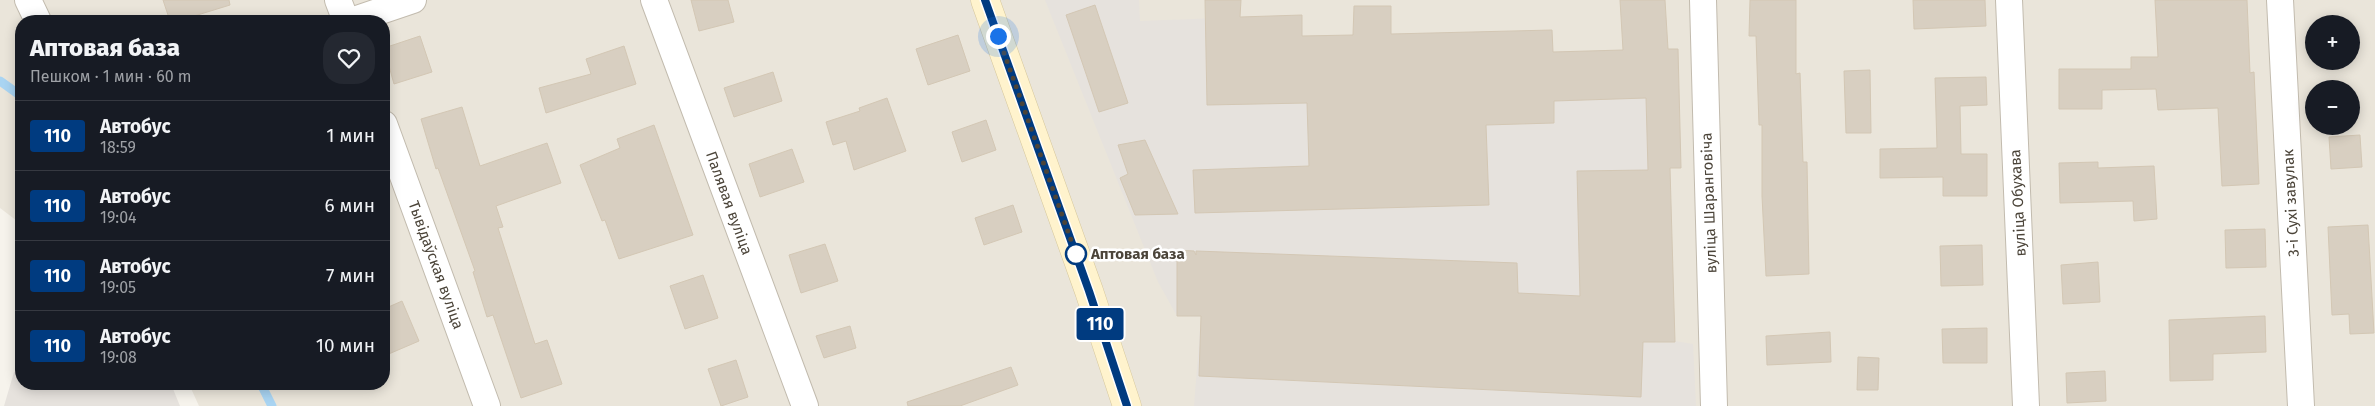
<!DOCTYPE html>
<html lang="ru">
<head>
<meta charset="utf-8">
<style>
	:root { --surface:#171b24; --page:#242831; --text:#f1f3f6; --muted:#9ea1a6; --line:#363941 }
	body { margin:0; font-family:"Fira Sans",sans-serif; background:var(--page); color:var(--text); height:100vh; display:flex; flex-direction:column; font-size:19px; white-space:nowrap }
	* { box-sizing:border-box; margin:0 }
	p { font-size:16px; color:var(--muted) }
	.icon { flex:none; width:28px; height:28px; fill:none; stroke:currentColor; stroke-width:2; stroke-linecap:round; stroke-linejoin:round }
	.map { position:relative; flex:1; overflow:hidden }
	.sheet { position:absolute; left:15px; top:15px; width:375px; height:375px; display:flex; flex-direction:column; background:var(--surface); border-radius:20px; box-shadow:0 2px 12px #0003 }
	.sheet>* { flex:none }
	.badge { padding:0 10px; border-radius:4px; font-size:18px; line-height:32px }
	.buttons { position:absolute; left:2305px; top:15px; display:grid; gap:10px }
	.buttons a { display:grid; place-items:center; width:55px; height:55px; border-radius:50%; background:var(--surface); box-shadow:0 2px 12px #0003; font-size:25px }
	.you { position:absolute; width:25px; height:25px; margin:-12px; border:4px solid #fff; border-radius:50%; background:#1a73e8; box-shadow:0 0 0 8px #1a73e833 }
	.map>.badge { position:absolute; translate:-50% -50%; box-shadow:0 0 0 2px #fff }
	.round { display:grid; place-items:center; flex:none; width:52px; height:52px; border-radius:20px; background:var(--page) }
	.headline { display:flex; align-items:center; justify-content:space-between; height:85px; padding:0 15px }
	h1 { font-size:24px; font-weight:800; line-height:38px }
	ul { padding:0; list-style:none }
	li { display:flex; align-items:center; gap:15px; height:70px; padding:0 15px; border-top:1px solid var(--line) }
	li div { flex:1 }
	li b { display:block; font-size:19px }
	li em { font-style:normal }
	li .badge { min-width:55px; font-weight:700; text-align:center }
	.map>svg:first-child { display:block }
	.residential { fill:#eae5da; fill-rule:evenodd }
	.industrial { fill:#e6e2dd }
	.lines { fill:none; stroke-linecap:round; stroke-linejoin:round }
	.stream { stroke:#a9d4f2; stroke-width:9 }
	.building { fill:#d8cfc1; stroke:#d3c7b4 }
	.minor-casing { stroke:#c2bbae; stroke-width:28 }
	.secondary-casing { stroke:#d6c79b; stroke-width:29 }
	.minor { stroke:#fff; stroke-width:26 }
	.secondary { stroke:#fff3cd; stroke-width:28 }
	.line-casing { stroke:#fff; stroke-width:11 }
	.line { stroke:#003b80; stroke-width:8 }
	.walk { stroke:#4b4439; stroke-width:5; stroke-dasharray:0 9 }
	.stop-dot { fill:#fff; stroke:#003b80; stroke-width:2.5 }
	.labels { text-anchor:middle; stroke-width:5; stroke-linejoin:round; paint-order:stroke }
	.street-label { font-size:15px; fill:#4b4439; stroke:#fff }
	.stop-label { font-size:15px; font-weight:bold; fill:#4b4439; stroke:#fff; text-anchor:start }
</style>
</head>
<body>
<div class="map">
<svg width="2375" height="406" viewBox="0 0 2375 406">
	<rect width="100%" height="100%" fill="#f6f3ec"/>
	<!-- residential -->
	<path class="residential" d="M0 0H2375V406H199L189 384H384V21H21V224L0 208ZM2314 24H2351V61H2314ZM2314 89H2351V126H2314Z"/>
	<!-- industrial -->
	<path class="industrial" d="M1045 0H1139L1140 21 1302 15 1303 36 1552 30 1553 52 1678 49 1681 168H1670L1675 341 1693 344 1696 406H1194L1201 317 1177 316 1158 282Z
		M21 370V384H171L180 406H4L14 372Z"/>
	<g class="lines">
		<!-- stream -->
		<path class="stream" d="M0 81 21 96
			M261 384 272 406"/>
	</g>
	<!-- building -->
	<path class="building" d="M163 0H229L230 5 178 21H170Z
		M691 0H728L734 22 699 31Z
		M1205 0H1241L1240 17 1302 15V36L1353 35 1354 6H1391V34L1552 30 1553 52 1623 50 1620 0H1665L1668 49H1678L1681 168H1670L1675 342H1643L1641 397 1199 376 1201 316H1177V250L1194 251 1196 255V251L1517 263 1518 293 1580 296 1577 171 1648 170 1646 98 1554 101V123L1486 125 1489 205 1195 213 1193 170 1309 166 1307 103 1207 105Z
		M1750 0H1796V74L1800 73 1803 162H1807L1809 274 1766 276 1762 196V125H1759L1756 36H1749Z
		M1913 0H1985L1986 26 1914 29Z
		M2155 0H2247L2250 73 2254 72 2259 184 2222 186 2218 108 2158 110 2156 89 2102 90V109H2059V69H2131V57H2158Z
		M1095 5 1128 103 1099 112 1066 15Z
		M958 35 970 71 928 85 916 49Z
		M420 36 432 72 394 84 384 48Z
		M624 46 636 84 546 113 539 88 591 74 586 59Z
		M1870 70 1871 133H1846L1844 71Z
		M773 72 782 101 734 117 724 88Z
		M1986 77 1987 105 1960 106 1961 154H1987V196H1943V177L1880 178V149L1937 148 1935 78Z
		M887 98 906 151 854 170 846 141 833 145 826 122 860 111 859 108Z
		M462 107 480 166 547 143 561 183 496 206 503 227 498 228 535 344 547 340 562 384 521 398 493 315 487 317 473 272 475 271 438 168 436 169 421 119Z
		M986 120 996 150 962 162 952 132Z
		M654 125 693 235 619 259 605 220 602 221 580 165 620 148 617 139Z
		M2360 135 2362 167 2331 169 2329 137Z
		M1145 140 1178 214 1135 215 1120 178 1128 174 1118 145Z
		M792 149 804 182 760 197 749 164Z
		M2098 162V168L2154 166 2157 219 2134 221 2133 201 2060 203 2059 163Z
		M1013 205 1022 232 984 245 975 218Z
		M2368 225 2374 333 2350 334 2349 314 2332 315 2328 227Z
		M2265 229 2266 267 2226 268 2225 230Z
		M825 244 838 281 801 293 789 255Z
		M1982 245 1983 285 1941 286 1940 246Z
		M2098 262 2100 302 2063 304 2061 265Z
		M703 275 718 318 685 329 670 286Z
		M402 301 419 341 384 356V309Z
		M2265 316 2266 352 2213 354V380L2170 381 2169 320Z
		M850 326 856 348 824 358 816 336Z
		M1987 328V363H1943L1942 329Z
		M1830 332 1831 362 1767 365 1766 336Z
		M1858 357 1879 358 1878 390H1857Z
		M736 360 748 397 721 406 708 369Z
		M1011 367 1018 385 960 406H908L907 402Z
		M2105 371 2106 401 2067 403 2066 373Z"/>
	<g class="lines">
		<!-- minor casing -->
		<g class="minor-casing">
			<path id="minor" d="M28 0 38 21
				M338 0 346 21
				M654 0 805 406
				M1703 0 1714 406
				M2009 0 2026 406
				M2280 0 2301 406
				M351 21 413 0
				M384 124 487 406"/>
		</g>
		<!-- secondary casing -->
		<g class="secondary-casing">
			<path id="secondary" d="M985 0 1089 291 1127 406"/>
		</g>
		<!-- minor -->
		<use href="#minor" class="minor"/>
		<!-- secondary -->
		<use href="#secondary" class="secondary"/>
	</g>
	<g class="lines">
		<!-- line casing -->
		<g class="line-casing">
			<path id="line" d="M985 0 1089 291 1127 406"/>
		</g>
		<!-- line -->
		<use href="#line" class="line"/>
		<!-- walk -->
		<path class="walk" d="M998 36 1076 254"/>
	</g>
	<!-- markers -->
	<circle class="stop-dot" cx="1076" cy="254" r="10"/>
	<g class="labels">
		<!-- street labels -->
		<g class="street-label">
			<text transform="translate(729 203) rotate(70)" y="5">Палявая вуліца</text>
			<text transform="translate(1709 203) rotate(-92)" y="5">вуліца Шаранговіча</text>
			<text transform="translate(2018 203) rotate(-93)" y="5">вуліца Обухава</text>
			<text transform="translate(2291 203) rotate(-93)" y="5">3-і Сухі завулак</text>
			<text transform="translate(436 265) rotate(70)" y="5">Тывідаўская вуліца</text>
		</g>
		<!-- stop labels -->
		<g class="stop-label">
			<text x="1091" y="259">Аптовая база</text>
		</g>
	</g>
</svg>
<div class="buttons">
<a>+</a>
<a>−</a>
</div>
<div class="you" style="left:998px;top:36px"></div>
<b class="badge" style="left:1100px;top:324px;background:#003b80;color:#fff">110</b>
<section class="sheet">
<div class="headline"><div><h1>Аптовая база</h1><p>Пешком · 1 мин · 60 m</p></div><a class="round"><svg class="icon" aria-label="heart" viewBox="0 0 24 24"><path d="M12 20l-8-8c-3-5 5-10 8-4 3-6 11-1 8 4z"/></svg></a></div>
<ul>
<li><span class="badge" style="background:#003b80;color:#fff">110</span><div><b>Автобус</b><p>18:59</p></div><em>1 мин</em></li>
<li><span class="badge" style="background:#003b80;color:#fff">110</span><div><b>Автобус</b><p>19:04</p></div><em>6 мин</em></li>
<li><span class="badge" style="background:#003b80;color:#fff">110</span><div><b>Автобус</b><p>19:05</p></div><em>7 мин</em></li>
<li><span class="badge" style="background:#003b80;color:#fff">110</span><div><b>Автобус</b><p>19:08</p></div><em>10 мин</em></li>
</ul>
</section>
</div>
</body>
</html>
